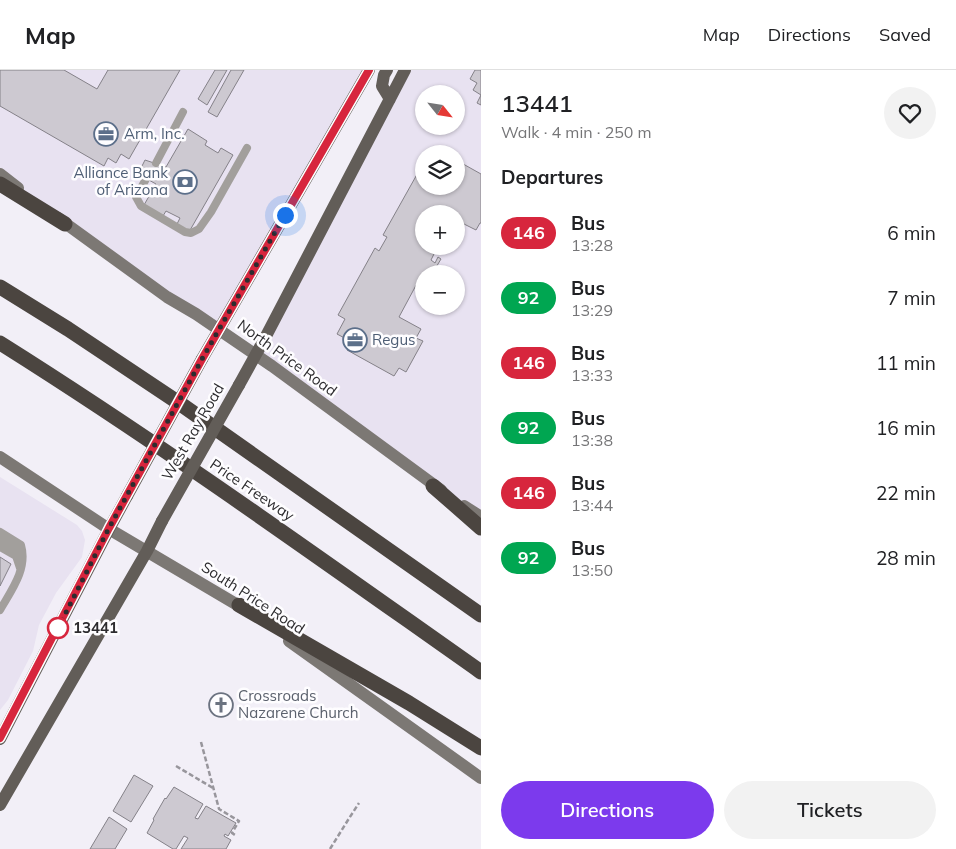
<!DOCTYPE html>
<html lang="en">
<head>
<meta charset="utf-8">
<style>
	:root { --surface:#fff; --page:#f2f2f2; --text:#202124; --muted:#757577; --line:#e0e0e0; --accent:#7c3aed }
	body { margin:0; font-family:Mulish,sans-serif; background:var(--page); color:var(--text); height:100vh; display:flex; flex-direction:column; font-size:19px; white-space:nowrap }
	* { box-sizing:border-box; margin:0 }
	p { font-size:16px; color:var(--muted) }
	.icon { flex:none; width:28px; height:28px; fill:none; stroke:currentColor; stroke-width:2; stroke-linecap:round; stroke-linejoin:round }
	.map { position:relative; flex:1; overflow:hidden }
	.drawer { display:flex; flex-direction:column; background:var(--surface); width:475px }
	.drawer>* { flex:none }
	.badge { padding:0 10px; border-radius:16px; font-size:18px; line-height:32px }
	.needle { width:32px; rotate:120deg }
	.controls { position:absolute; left:415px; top:15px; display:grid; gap:10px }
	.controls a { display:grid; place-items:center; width:50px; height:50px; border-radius:50%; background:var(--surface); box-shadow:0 1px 4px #0004; font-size:25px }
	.you { position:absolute; width:25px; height:25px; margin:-12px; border:4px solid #fff; border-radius:50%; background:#1a73e8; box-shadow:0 0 0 8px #1a73e833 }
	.map>.badge { position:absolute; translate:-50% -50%; box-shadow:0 0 0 2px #fff }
	h2 { padding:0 20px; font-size:19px; line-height:45px }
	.round { display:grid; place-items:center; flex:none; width:52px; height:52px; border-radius:26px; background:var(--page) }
	.summary { display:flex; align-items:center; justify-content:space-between; height:85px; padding:0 20px }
	h1 { font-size:24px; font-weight:600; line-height:38px }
	.primary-button { display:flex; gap:10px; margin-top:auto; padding:10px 20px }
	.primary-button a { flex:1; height:58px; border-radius:30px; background:var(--accent); color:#fff; font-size:20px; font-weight:600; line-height:58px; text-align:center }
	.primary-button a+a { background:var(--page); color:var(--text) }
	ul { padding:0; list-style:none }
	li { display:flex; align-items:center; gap:15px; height:65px; padding:0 20px }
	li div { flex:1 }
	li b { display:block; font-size:19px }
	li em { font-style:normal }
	li .badge { min-width:55px; font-weight:700; text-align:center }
	header { display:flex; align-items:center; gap:30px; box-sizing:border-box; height:70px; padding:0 25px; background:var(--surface); border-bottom:1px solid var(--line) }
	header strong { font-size:24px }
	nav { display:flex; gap:28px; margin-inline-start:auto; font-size:18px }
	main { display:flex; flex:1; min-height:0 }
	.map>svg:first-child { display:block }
	.built { fill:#e8e2f1; fill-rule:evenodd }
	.building { fill:#cdc9d1; stroke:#848188 }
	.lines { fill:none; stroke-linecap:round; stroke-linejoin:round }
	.path { stroke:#98969c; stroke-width:2.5; stroke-dasharray:5 2.5; stroke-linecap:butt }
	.lane { stroke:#a29f9c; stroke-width:8 }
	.secondary { stroke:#7c7874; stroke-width:12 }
	.primary { stroke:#625d58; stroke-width:12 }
	.highway { stroke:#4b4540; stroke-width:15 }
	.primary-bridge { stroke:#625d58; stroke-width:12 }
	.line-casing { stroke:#fff; stroke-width:11 }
	.line { stroke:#d7263d; stroke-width:8 }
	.walk { stroke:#2d2c2f; stroke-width:5; stroke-dasharray:0 9 }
	.stop-dot { fill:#fff; stroke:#d7263d; stroke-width:2.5 }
	.labels { text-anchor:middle; stroke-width:5; stroke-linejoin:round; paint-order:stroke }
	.service-label { font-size:15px; fill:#4e5e75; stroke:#fefdff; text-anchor:start }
	.street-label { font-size:15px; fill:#2d2c2f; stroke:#fefdff }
	.stop-label { font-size:15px; font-weight:bold; fill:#2d2c2f; stroke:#fefdff; text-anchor:start }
	.worship-label { font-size:15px; fill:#5b616d; stroke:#fefdff; text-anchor:start }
</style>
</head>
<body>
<header>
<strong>Map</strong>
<nav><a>Map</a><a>Directions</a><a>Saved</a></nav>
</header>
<main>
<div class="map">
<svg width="481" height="779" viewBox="0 0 481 779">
	<rect width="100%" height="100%" fill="#f2eff7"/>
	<!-- built -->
	<path class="built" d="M0 0H367L219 260 0 104Z
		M405 0H481V447L256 285ZM424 24H456V56H424ZM424 84H456V116H424ZM424 144H456V176H424ZM424 204H456V236H424Z
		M0 407 77 455 82 461 85 470 82 487 56 523 39 555 33 581 8 630 0 640Z"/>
	<!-- building -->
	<path class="building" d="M0 0H64L97 19 108 0H180L129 89 121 84 116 93 108 88 104 96 0 36Z
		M215 0H227L207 35 198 29Z
		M231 0H244L217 47 208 42Z
		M475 0H481V35L477 33 481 25 473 20 477 13 470 9Z
		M188 59 207 71 205 75 218 83 221 78 233 85 189 162 177 154 180 148 166 141 163 146 144 135 156 114 138 104 145 90 166 97Z
		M456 90 481 104V153H480L476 160 456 150V144H424V176H438L431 190 435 193 438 187 441 189 432 204H424V207L421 206 399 247 421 259 416 268 423 271 406 302 399 298 394 306 347 280 352 272 337 264 345 249 338 245 375 178 379 181 387 167 383 165 420 99 424 101V116H456Z
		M0 487 11 494 0 516Z
		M134 705 153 716 131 752 113 741Z
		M174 717 203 734 195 748 198 749 206 736 236 753 228 766 225 764 224 766 231 770 226 779H181L188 768 184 766 176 779H173L147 763 154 750 153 749 165 728 166 729Z
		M109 747 127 759 115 779H90Z"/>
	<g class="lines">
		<!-- path -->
		<path class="path" d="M201 672 219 739 239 751 232 763 235 765
			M176 696 213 718
			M330 779 348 750 359 733"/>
		<!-- lane -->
		<path class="lane" d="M156 93 183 42
			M146 109 136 127 141 136 185 162 191 163 199 159 211 142 247 78
			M0 462 21 475C28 499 11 521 0 540
			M0 469 18 479 21 485
			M0 477 16 486 20 498"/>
		<!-- secondary -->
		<path class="secondary" d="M0 104 18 118
			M58 148 167 227 196 244 272 296 441 420
			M0 387 109 459 246 540
			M464 436 481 447
			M289 571 481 708"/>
		<!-- primary -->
		<path class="primary" d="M387 0 384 5 382 16 390 29
			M202 289 369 0
			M239 315 265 268 405 0
			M0 669 109 459 127 426
			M0 735 147 481 162 451"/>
		<!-- highway -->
		<path class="highway" d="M0 114 65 154
			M0 217 68 259 182 335 481 545
			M0 273C164 376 322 490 481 602
			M433 416 481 458
			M239 535 409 633 481 678"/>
		<!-- primary-bridge -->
		<path class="primary-bridge" d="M127 426 202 289
			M162 451 239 315"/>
	</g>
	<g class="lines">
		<!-- line casing -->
		<g class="line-casing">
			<path id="line" d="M0 668 109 458 202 289 369 0"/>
		</g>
		<!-- line -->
		<use href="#line" class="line"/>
		<!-- walk -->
		<path class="walk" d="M58 558 109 458 202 289 285 145"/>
	</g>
	<!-- icons -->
	<defs>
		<g id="office-ring" transform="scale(1.25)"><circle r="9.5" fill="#fefdff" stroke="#5c6f8a" stroke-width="1.5"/><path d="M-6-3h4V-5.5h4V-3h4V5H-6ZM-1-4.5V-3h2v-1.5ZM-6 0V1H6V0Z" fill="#5c6f8a"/></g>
		<g id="bank-ring" transform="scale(1.25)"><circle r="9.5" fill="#fefdff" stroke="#5c6f8a" stroke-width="1.5"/><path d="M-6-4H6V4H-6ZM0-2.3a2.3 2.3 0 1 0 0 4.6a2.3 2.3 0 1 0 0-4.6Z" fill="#5c6f8a"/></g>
		<g id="church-ring" transform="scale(1.25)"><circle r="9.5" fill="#fefdff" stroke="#6b7280" stroke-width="1.5"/><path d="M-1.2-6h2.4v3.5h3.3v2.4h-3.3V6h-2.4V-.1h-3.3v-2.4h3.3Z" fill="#6b7280"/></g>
	</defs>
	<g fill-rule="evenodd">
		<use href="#office-ring" x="106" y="64"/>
		<use href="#bank-ring" x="185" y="112"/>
		<use href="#office-ring" x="355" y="270"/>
		<use href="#church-ring" x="221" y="635"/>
	</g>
	<!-- markers -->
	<circle class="stop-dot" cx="58" cy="558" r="10"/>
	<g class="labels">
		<!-- service labels -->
		<g class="service-label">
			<text x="124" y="69">Arm, Inc.</text>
			<text x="168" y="108" text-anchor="end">Alliance Bank<tspan x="168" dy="17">of Arizona</tspan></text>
			<text x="372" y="275">Regus</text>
		</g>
		<!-- street labels -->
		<g class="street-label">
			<text transform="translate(287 288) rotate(36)" y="5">North Price Road</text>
			<text transform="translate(193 362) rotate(-60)" y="5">West Ray Road</text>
			<text transform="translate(252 420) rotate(34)" y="5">Price Freeway</text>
			<text transform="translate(253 528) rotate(33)" y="5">South Price Road</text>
		</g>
		<!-- stop labels -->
		<g class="stop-label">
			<text x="73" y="563">13441</text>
		</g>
		<!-- worship labels -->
		<g class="worship-label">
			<text x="238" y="631">Crossroads<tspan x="238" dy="17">Nazarene Church</tspan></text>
		</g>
	</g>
</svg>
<div class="controls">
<a><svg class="needle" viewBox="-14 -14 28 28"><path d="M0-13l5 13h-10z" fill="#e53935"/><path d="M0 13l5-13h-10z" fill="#757577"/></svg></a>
<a><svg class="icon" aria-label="layers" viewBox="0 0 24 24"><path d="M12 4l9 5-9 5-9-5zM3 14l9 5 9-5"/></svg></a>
<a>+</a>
<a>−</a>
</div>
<div class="you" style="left:285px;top:145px"></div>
</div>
<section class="drawer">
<div class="summary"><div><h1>13441</h1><p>Walk · 4 min · 250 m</p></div><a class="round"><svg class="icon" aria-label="heart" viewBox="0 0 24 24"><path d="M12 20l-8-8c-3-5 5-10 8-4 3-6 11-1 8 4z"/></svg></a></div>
<h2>Departures</h2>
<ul>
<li><span class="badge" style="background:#d7263d;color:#fff">146</span><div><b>Bus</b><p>13:28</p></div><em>6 min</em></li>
<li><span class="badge" style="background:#00a651;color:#fff">92</span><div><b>Bus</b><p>13:29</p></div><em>7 min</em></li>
<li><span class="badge" style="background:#d7263d;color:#fff">146</span><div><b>Bus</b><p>13:33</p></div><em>11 min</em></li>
<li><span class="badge" style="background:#00a651;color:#fff">92</span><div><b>Bus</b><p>13:38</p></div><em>16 min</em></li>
<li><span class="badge" style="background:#d7263d;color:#fff">146</span><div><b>Bus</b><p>13:44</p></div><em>22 min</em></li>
<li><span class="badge" style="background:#00a651;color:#fff">92</span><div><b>Bus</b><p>13:50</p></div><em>28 min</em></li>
</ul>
<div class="primary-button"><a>Directions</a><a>Tickets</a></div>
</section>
</main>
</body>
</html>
